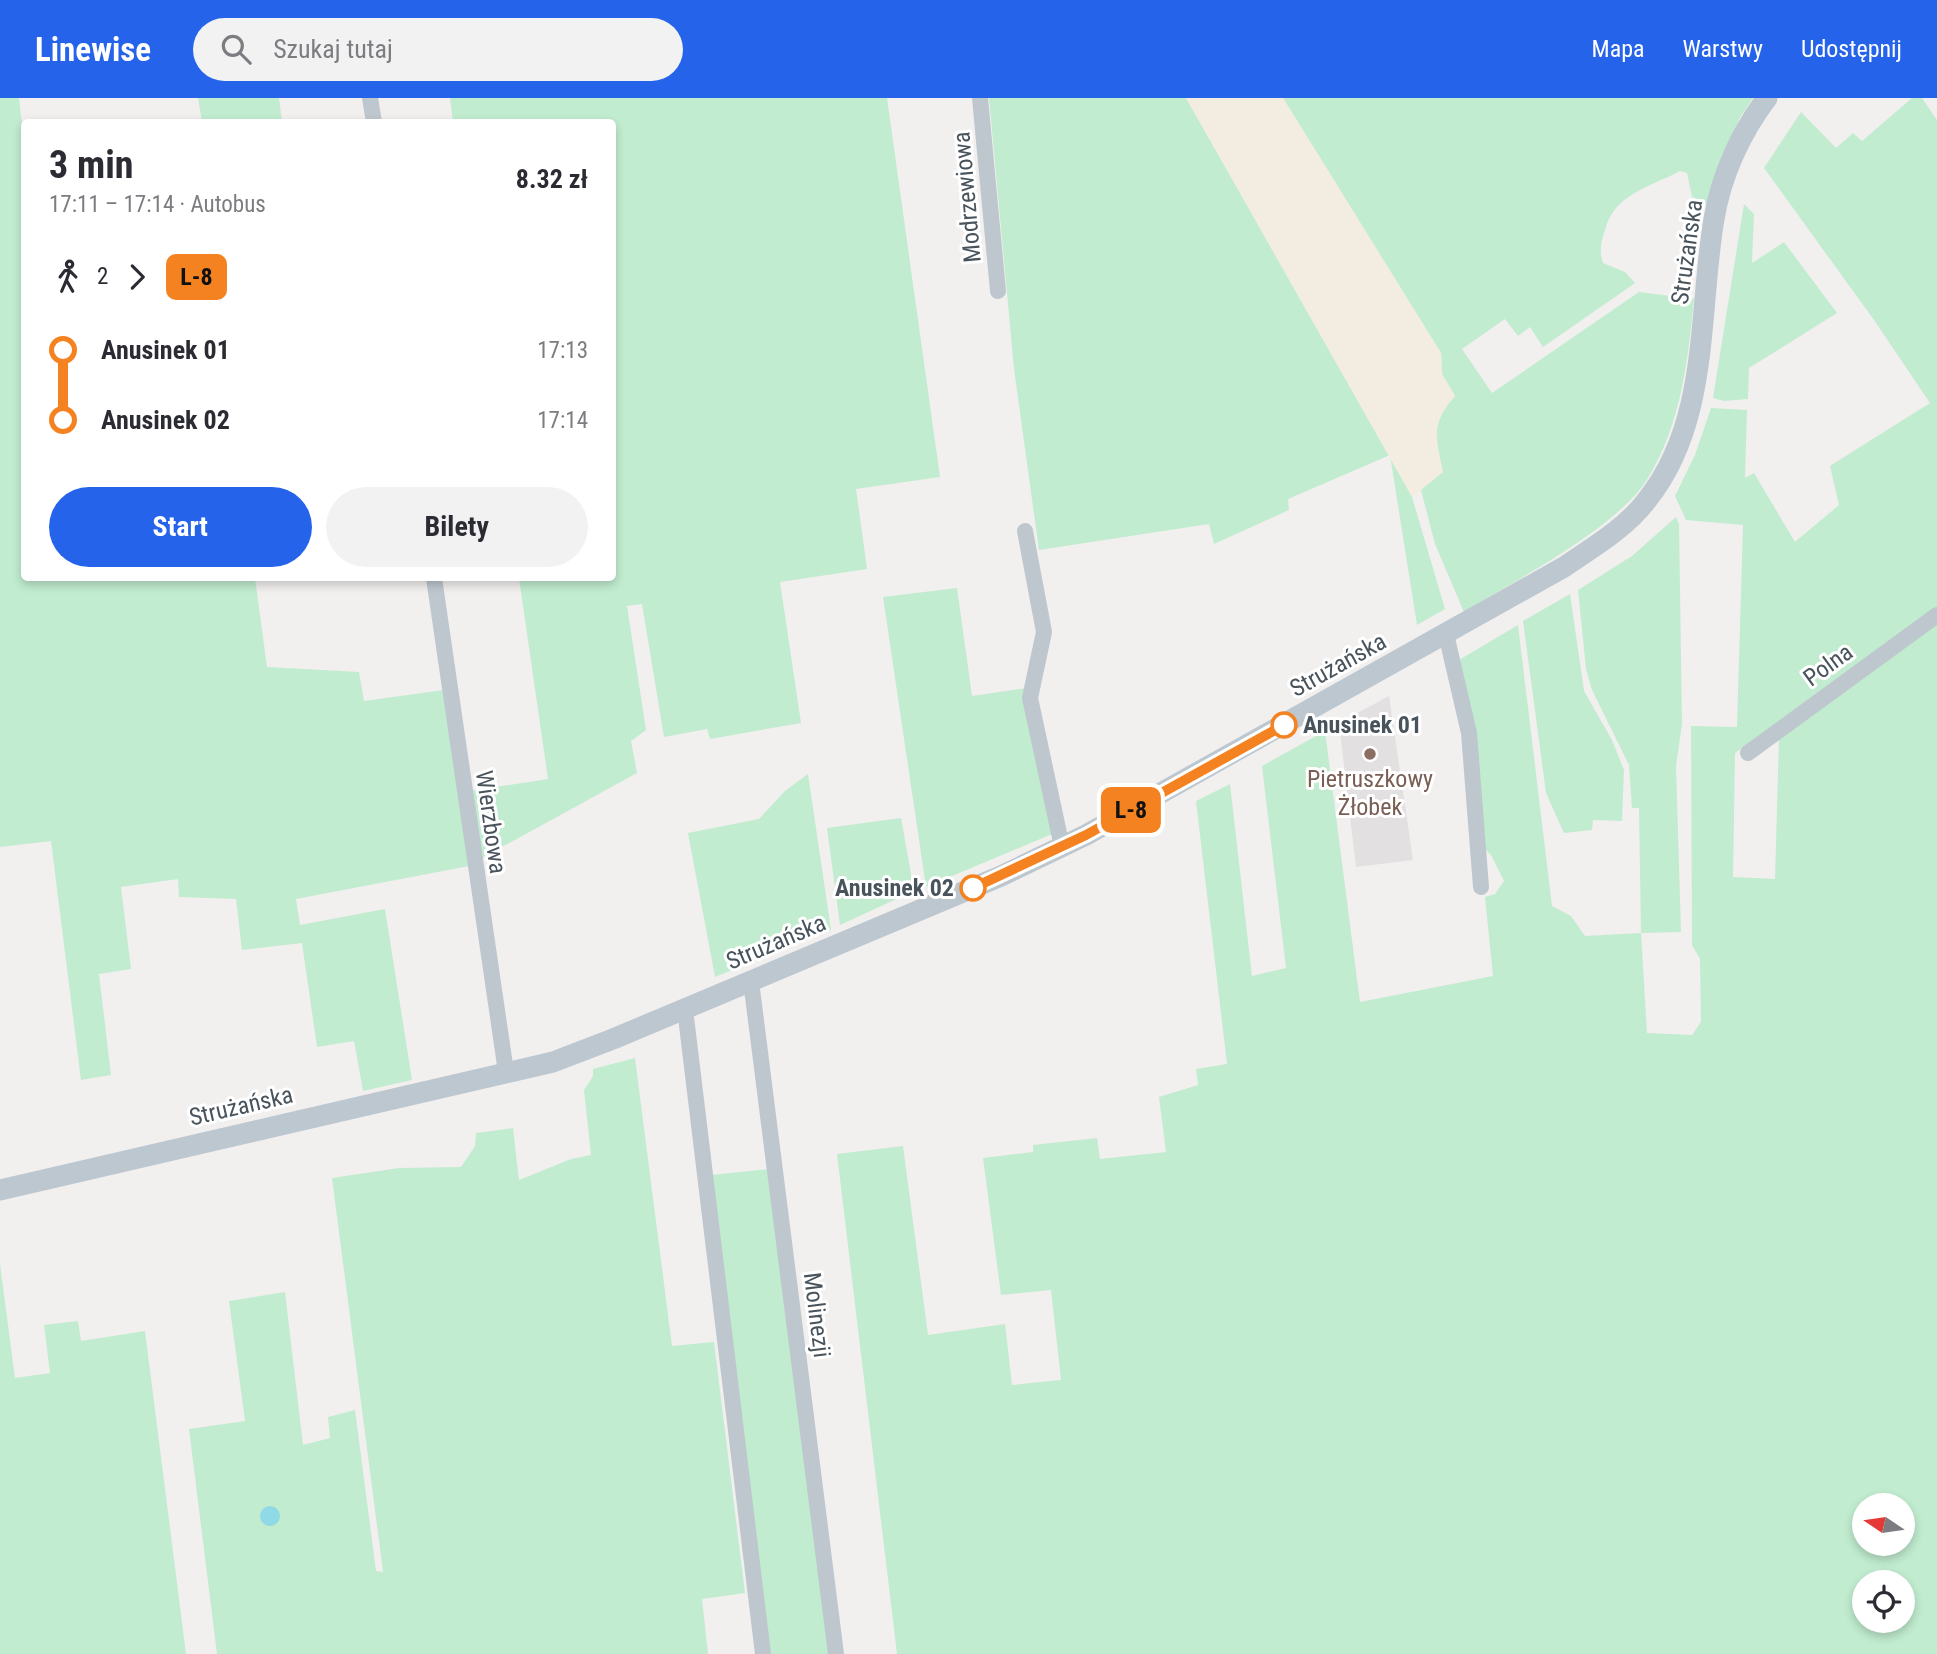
<!DOCTYPE html>
<html lang="pl">
<head>
<meta charset="utf-8">
<style>
	:root { --surface:#fff; --page:#f2f2f3; --text:#2b2b33; --muted:#7c7c81; --accent:#2563eb }
	body { margin:0; font-family:"Roboto Condensed",sans-serif; background:var(--page); color:var(--text); height:100vh; display:flex; flex-direction:column; font-size:26px; white-space:nowrap }
	* { box-sizing:border-box; margin:0 }
	p { font-size:23px; color:var(--muted) }
	.icon { flex:none; width:38px; height:38px; fill:none; stroke:currentColor; stroke-width:2; stroke-linecap:round; stroke-linejoin:round }
	.map { position:relative; flex:1; overflow:hidden }
	.panel { position:absolute; left:21px; top:21px; width:595px; height:462px; display:flex; flex-direction:column; background:var(--surface); border-radius:7px; box-shadow:0 4px 10px #0003 }
	.panel>* { flex:none }
	.badge { padding:0 14px; border-radius:10px; font-size:24px; line-height:46px }
	.needle { width:46px; rotate:283deg }
	.buttons { position:absolute; left:1852px; top:1395px; display:grid; gap:14px }
	.buttons a { display:grid; place-items:center; width:63px; height:63px; border-radius:50%; background:var(--surface); box-shadow:0 4px 10px #0003; font-size:35px }
	.map>.badge { position:absolute; translate:-50% -50%; box-shadow:0 0 0 4px #fff }
	.legs { display:flex; align-items:center; gap:10px; height:77px; padding:0 28px; font-size:23px }
	.legs p { margin-inline-start:auto }
	.overview { display:flex; align-items:center; justify-content:space-between; height:119px; padding:0 28px }
	h1 { font-size:38px; font-weight:700; line-height:52px }
	.cta { display:flex; gap:14px; margin-top:auto; padding:14px 28px }
	.cta a { flex:1; height:80px; border-radius:42px; background:var(--accent); color:#fff; font-size:28px; font-weight:700; line-height:80px; text-align:center }
	.cta a+a { background:var(--page); color:var(--text) }
	ul { padding:0 28px; list-style:none }
	li { display:flex; align-items:center; gap:24px; height:70px; font-size:26px }
	li i { display:grid; place-items:center; width:10px; height:100%; margin:0 9px; background:currentColor }
	li i::after { content:''; width:18px; height:18px; margin:-9px; border:5px solid; border-radius:50%; background:var(--surface) }
	li p { margin-inline-start:auto }
	li:first-child i { background:linear-gradient(#0000 50%,currentColor 0) }
	li:last-child i { background:linear-gradient(currentColor 50%,#0000 0) }
	header { display:flex; align-items:center; gap:42px; box-sizing:border-box; height:98px; padding:0 35px; background:var(--accent); color:#fff }
	header strong { font-size:33px }
	nav { display:flex; gap:38px; margin-inline-start:auto; font-size:24px }
	.search { width:490px; height:63px; background:var(--page); display:flex; align-items:center; gap:18px; box-sizing:border-box; padding:0 24px; border-radius:38px; color:var(--muted); font-size:26px }
	.map>svg:first-child { display:block }
	.education { fill:#e3e0e1 }
	.green { fill:#c1eccf; fill-rule:evenodd }
	.sand { fill:#f2ece1 }
	.water { fill:#90d9e7 }
	.lines { fill:none; stroke-linecap:round; stroke-linejoin:round }
	.minor { stroke:#bec7cd; stroke-width:16 }
	.secondary { stroke:#bcc7d0; stroke-width:21 }
	.line-1-casing { stroke:#fff; stroke-width:16 }
	.line-1 { stroke:#f58220; stroke-width:10 }
	.stop-1-dot { fill:#fff; stroke:#f58220; stroke-width:3.5 }
	.education-dot { fill:#8d6e63; stroke:#fff; stroke-width:2.5 }
	.labels { text-anchor:middle; stroke-width:6; stroke-linejoin:round; paint-order:stroke }
	.street-label { font-size:24px; fill:#48535c; stroke:#fff }
	.stop-label { font-size:24px; font-weight:bold; fill:#48535c; stroke:#fff; text-anchor:start }
	.education-label { font-size:24px; fill:#785e54; stroke:#fff }
</style>
</head>
<body>
<header>
<strong>Linewise</strong>
<div class="search"><svg class="icon" aria-label="search" viewBox="0 0 24 24"><circle cx="10" cy="10" r="6"/><path d="M15 15l6 6"/></svg>Szukaj tutaj</div>
<nav><a>Mapa</a><a>Warstwy</a><a>Udostępnij</a></nav>
</header>
<div class="map">
<svg width="1937" height="1556" viewBox="0 0 1937 1556">
	<rect width="100%" height="100%" fill="#f2efef"/>
	<!-- education -->
	<path class="education" d="M1389 598 1413 762 1356 769 1339 625Z"/>
	<!-- green -->
	<path class="green" d="M0 0H19L24 43V480H255L267 569 359 574 364 603 444 592 469 768 296 801 300 827 385 811 412 982 363 993 354 943 317 949 302 845 242 852 236 801 179 799 178 781 121 789 131 871 99 876 111 977 81 982 51 743 0 749Z
		M198 0H279L282 24H202Z
		M450 0H887L940 379 856 391 867 471 780 484 801 625 710 641 707 631 664 639 642 506 627 508 646 632 631 643 637 675 480 761 470 693 548 681 519 480H612V24H453Z
		M989 0H1186L1390 357 1412 399 1445 511 1417 527 1390 357 1288 401 1289 412 1214 446 1209 426 1039 452 1014 271Z
		M1283 0H1753L1739 21 1706 106 1692 99 1687 75 1680 73C1650 89 1614 96 1605 132 1601 144 1599 153 1603 165L1625 174 1635 185 1543 249 1530 229 1518 238 1505 221 1462 251 1492 295 1639 194 1694 201C1688 262 1681 326 1648 380 1618 430 1515 482 1464 514L1435 446 1421 392 1442 374C1436 339 1430 326 1455 298L1442 276 1441 255Z
		M1912 0H1922L1937 22V513L1735 655 1733 779 1775 781 1779 640 1937 522V1556H897L837 1056 903 1048 928 1237 1005 1226 1012 1287 1061 1282 1051 1192 1001 1197 983 1060 1033 1054V1047L1097 1040 1100 1061 1166 1054 1159 999 1198 987 1196 971 1227 966 1196 703 1230 686 1252 878 1286 870 1262 668 1325 633 1360 904 1493 878 1485 799 1495 796 1504 783 1491 757 1484 750 1459 562 1518 527 1552 808 1571 818 1585 838 1641 835 1639 710H1632L1629 667 1592 592 1586 571 1578 492 1632 458 1676 419 1679 426 1682 626 1676 668 1681 834 1641 835 1647 935 1692 937 1701 924 1700 861 1692 847 1691 628 1737 629 1743 427 1686 422 1675 398 1695 357 1711 310 1747 312 1745 380 1754 375 1795 444 1839 407 1830 368 1930 305 1874 222 1764 70 1801 14 1836 50 1853 35 1862 43ZM1864 1407H1902V1446H1864ZM1864 1484H1902V1522H1864Z
		M1744 106 1754 116 1752 165 1784 144 1837 215 1749 270 1748 301 1724 303 1713 300Z
		M957 490 972 598 1027 590 1052 736 926 789 883 499Z
		M1570 496 1584 593 1612 642 1624 672 1622 723 1593 722 1592 732 1564 735 1546 695 1523 523Z
		M808 676 831 832 715 879 688 735 759 721 785 693Z
		M901 720 914 793 840 827 827 730Z
		M635 960 672 1248 714 1244 745 1495 702 1501 708 1556H217L189 1331 245 1323 229 1203 285 1194 303 1347 330 1340 328 1319 355 1312 376 1473 383 1474 332 1080 399 1070 461 1069 475 1048 476 1035 513 1030 519 1082 571 1061 591 1057 584 992 593 978V971Z
		M770 1071 830 1556H770L712 1077Z
		M0 1166 15 1280 50 1275 44 1227 78 1223 81 1243 145 1233 186 1556H0Z"/>
	<!-- sand -->
	<path class="sand" d="M1186 0H1283L1441 255 1442 276 1455 298C1430 326 1436 339 1443 374L1412 399Z"/>
	<!-- water -->
	<path class="water" d="M260 1418a10 10 0 1 1 20 0a10 10 0 1 1-20 0Z"/>
	<g class="lines">
		<!-- minor -->
		<path class="minor" d="M370 0 374 24
			M980 0 998 193
			M1025 433 1044 534 1030 600 1062 749
			M434 480 506 974
			M1446 536 1469 635 1481 789
			M1748 655 1937 517
			M751 883 836 1556
			M685 911 763 1556"/>
		<!-- secondary -->
		<path class="secondary" d="M0 1092 553 964 613 941 1001 778 1086 737 1564 469C1592 450 1626 430 1647 402 1710 323 1698 215 1714 121 1721 78 1741 34 1767 0"/>
	</g>
	<g class="lines">
		<!-- line-1 casing -->
		<g class="line-1-casing">
			<path id="line-1" d="M973 790 1086 737 1284 627"/>
		</g>
		<!-- line-1 -->
		<use href="#line-1" class="line-1"/>
	</g>
	<!-- markers -->
	<g class="stop-1-dot">
		<circle cx="1284" cy="627" r="12"/>
		<circle cx="973" cy="790" r="12"/>
	</g>
	<circle class="education-dot" cx="1370" cy="656" r="7"/>
	<g class="labels">
		<!-- street labels -->
		<g class="street-label">
			<text transform="translate(967 99) rotate(-95)" y="8">Modrzewiowa</text>
			<text transform="translate(1687 154) rotate(-82)" y="8">Strużańska</text>
			<text transform="translate(1338 567) rotate(-29)" y="8">Strużańska</text>
			<text transform="translate(1828 567) rotate(-36)" y="8">Polna</text>
			<text transform="translate(491 724) rotate(82)" y="8">Wierzbowa</text>
			<text transform="translate(776 844) rotate(-23)" y="8">Strużańska</text>
			<text transform="translate(241 1008) rotate(-13)" y="8">Strużańska</text>
			<text transform="translate(817 1217) rotate(83)" y="8">Molinezji</text>
		</g>
		<!-- stop labels -->
		<g class="stop-label">
			<text x="1303" y="635">Anusinek 01</text>
			<text x="954" y="798" text-anchor="end">Anusinek 02</text>
		</g>
		<!-- education labels -->
		<g class="education-label">
			<text x="1370" y="689">Pietruszkowy<tspan x="1370" dy="28">Żłobek</tspan></text>
		</g>
	</g>
</svg>
<div class="buttons">
<a><svg class="needle" viewBox="-14 -14 28 28"><path d="M0-13l5 13h-10z" fill="#e53935"/><path d="M0 13l5-13h-10z" fill="#7c7c81"/></svg></a>
<a><svg class="icon" aria-label="locate" viewBox="0 0 24 24"><circle cx="12" cy="12" r="6"/><path d="M12 2v4M12 18v4M2 12h4M18 12h4"/></svg></a>
</div>
<b class="badge" style="left:1131px;top:712px;background:#f58220;color:#111">L-8</b>
<section class="panel">
<div class="overview"><div><h1>3 min</h1><p>17:11 – 17:14 · Autobus</p></div><b>8.32 zł</b></div>
<div class="legs"><svg class="icon" aria-label="walk" viewBox="0 0 24 24"><circle cx="13" cy="4" r="2"/><path d="M13 8l-2 6 4 7M11 14l-3 7M7 12l3-4h3l4 4"/></svg>2<svg class="icon" aria-label="forward" viewBox="0 0 24 24"><path d="M9 5l7 7-7 7"/></svg><b class="badge" style="background:#f58220;color:#111">L-8</b></div>
<ul>
<li><i style="color:#f58220"></i><b>Anusinek 01</b><p>17:13</p></li>
<li><i style="color:#f58220"></i><b>Anusinek 02</b><p>17:14</p></li>
</ul>
<div class="cta"><a>Start</a><a>Bilety</a></div>
</section>
</div>
</body>
</html>
